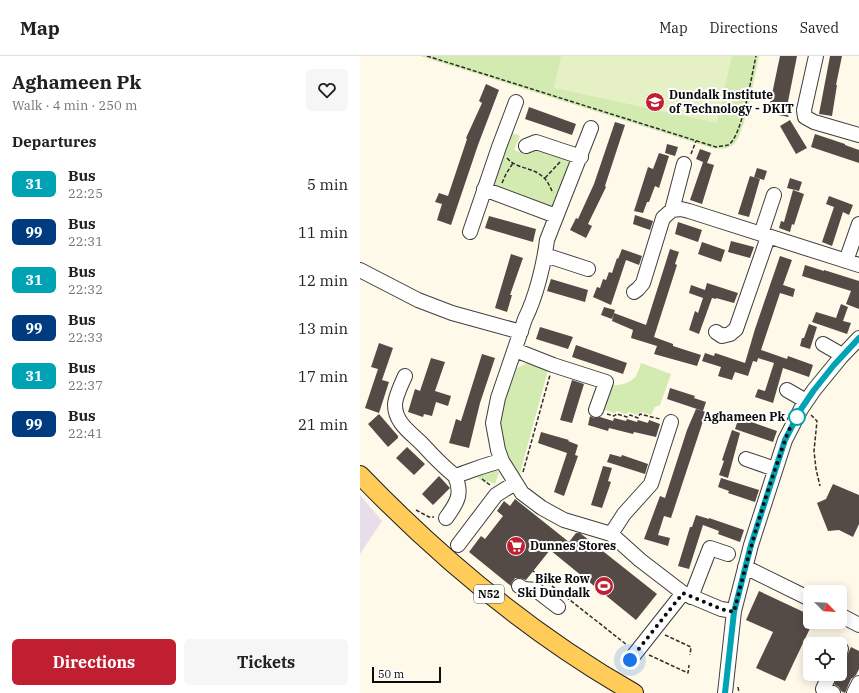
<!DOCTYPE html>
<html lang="en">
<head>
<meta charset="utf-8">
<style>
	:root { --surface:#fff; --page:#f6f6f6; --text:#202124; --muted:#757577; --line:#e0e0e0; --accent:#c01e31 }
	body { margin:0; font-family:"IBM Plex Serif",serif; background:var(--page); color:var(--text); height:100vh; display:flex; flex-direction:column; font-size:15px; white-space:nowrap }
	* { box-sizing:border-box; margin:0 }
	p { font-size:13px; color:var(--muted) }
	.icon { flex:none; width:22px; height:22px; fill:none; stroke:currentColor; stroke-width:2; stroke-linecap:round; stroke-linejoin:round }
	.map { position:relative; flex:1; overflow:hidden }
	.side { display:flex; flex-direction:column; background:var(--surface); width:360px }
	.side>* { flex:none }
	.badge { padding:0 8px; border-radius:6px; font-size:14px; line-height:26px }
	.needle { width:26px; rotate:114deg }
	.tools { position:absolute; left:443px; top:529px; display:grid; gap:8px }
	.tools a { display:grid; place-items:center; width:44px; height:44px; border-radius:6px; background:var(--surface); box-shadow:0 2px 10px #0003; font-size:20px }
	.scale { position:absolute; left:12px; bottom:10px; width:69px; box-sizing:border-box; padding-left:4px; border:2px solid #0b0b0b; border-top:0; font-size:11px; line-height:14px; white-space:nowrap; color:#0b0b0b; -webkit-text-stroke:3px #fff; paint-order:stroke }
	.you { position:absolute; width:20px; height:20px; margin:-10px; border:3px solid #fff; border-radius:50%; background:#1a73e8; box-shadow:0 0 0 6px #1a73e833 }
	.map>.badge { position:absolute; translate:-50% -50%; box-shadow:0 0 0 2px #fff }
	h2 { padding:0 12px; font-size:15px; line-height:36px }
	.round { display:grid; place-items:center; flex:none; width:42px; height:42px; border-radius:6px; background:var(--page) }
	.summary { display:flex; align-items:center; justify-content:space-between; height:68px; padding:0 12px }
	h1 { font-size:19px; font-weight:700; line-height:30px }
	.action { display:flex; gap:8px; margin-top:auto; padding:8px 12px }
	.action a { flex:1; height:46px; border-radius:6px; background:var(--accent); color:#fff; font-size:16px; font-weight:700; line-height:46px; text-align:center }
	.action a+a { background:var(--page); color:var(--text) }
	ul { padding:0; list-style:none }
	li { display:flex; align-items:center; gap:12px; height:48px; padding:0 12px }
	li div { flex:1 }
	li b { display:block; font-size:15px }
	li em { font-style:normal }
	li .badge { min-width:44px; font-weight:700; text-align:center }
	header { display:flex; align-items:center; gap:24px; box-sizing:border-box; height:56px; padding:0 20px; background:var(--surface); border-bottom:1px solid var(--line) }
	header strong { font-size:19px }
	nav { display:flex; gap:22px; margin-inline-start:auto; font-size:14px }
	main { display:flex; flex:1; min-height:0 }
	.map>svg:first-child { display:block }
	.industrial { fill:#e8deeb }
	.green { fill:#d3eab1 }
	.pitch { fill:#e5f1c4 }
	.building { fill:#544b47 }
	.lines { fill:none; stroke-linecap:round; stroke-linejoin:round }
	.minor-casing { stroke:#3e3e3e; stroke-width:16 }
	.major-casing { stroke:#1c1c1c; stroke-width:20 }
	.path { stroke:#2d2d2d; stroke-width:1.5; stroke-dasharray:4 2; stroke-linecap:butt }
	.minor { stroke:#fff; stroke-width:14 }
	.major { stroke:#ffcb59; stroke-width:18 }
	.line-casing { stroke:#fff; stroke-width:9 }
	.line { stroke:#00a3b4; stroke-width:6 }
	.walk { stroke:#0b0b0b; stroke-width:4; stroke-dasharray:0 7.2 }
	.stop-dot { fill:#fff; stroke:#00a3b4; stroke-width:2 }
	.labels { text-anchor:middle; stroke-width:4; stroke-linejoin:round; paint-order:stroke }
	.shield { fill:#fff; stroke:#545454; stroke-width:1 }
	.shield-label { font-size:11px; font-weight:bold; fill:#0b0b0b }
	.poi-label { font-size:12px; font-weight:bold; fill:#0b0b0b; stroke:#fff; text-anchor:start }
	.stop-label { font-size:12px; font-weight:bold; fill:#0b0b0b; stroke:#fff; text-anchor:end }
</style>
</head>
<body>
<header>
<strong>Map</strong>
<nav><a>Map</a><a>Directions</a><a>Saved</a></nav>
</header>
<main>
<section class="side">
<div class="summary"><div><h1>Aghameen Pk</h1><p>Walk · 4 min · 250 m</p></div><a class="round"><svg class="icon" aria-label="heart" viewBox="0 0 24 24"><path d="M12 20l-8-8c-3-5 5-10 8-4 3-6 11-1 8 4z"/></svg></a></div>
<h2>Departures</h2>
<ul>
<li><span class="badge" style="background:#00a3b4;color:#fff">31</span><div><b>Bus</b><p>22:25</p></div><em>5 min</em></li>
<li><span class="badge" style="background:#003b80;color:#fff">99</span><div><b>Bus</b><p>22:31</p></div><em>11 min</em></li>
<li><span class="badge" style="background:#00a3b4;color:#fff">31</span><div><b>Bus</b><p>22:32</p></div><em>12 min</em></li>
<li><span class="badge" style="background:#003b80;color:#fff">99</span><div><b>Bus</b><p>22:33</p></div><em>13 min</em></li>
<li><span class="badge" style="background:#00a3b4;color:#fff">31</span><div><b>Bus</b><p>22:37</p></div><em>17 min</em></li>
<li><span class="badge" style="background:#003b80;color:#fff">99</span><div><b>Bus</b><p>22:41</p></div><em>21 min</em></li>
</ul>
<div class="action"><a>Directions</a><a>Tickets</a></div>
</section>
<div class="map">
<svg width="499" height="637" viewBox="0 0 499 637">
	<rect width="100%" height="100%" fill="#fff9e9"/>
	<!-- industrial -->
	<path class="industrial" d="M0 439 22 465 0 498Z"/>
	<!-- green -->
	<path class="green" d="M60 0H399C395 18 385 80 373 89 367 94 358 93 352 92Z
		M150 76 160 80 154 94 165 98 173 91 216 105 196 156 130 129Z
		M167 307 188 314 159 421 145 402 140 374V363L148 335 157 312Z
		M281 307 311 318 300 349 295 351 291 359 281 356 277 359 269 356 266 358 257 355 254 357 242 353 251 329C260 330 271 327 276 320 278 316 280 311 281 307Z
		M135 413 139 416 135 428 128 425 125 427 115 420Z"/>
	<!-- pitch -->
	<path class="pitch" d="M201 0H372L357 67 194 32Z"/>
	<!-- building -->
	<path class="building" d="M420 0H437L426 56 429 61 408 57Z
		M470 0H482L476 29H477L472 60 459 58Z
		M126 28 139 34 118 89 91 169 77 164 82 148 75 146 79 137 88 140 107 83 106 82 122 47 119 45Z
		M169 51 216 68 212 79 165 63Z
		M430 64 447 92 436 98 420 70Z
		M255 66 265 69 245 130 246 131 228 168 232 170 226 182 210 174 216 162 218 163 234 128Z
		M455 78 485 88V89L499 94V107L451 91Z
		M307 88 318 91 315 100 305 97Z
		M340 93 351 97 347 107 354 109 342 148 330 144 343 106 336 103Z
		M299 97 309 100 299 132 295 130 289 146H287L283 157 274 155 288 111 293 113Z
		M397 112 407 115 404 124 394 121Z
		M390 120 400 123 389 161 378 158Z
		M430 122 442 126 439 135 427 132Z
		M433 134 444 138 434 169 432 168 430 176 419 172 421 165 424 166Z
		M469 140 493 149 489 159 483 156 472 190 462 186 474 151 466 148Z
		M275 159 293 165 290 174 273 168Z
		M129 160 176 173 173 186 125 172Z
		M318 166 342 174 338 186 315 178Z
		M371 185 394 191 390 202 368 196Z
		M342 186 365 194 361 206 338 198Z
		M262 193 282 200 279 209 266 204 251 249 233 241 237 231 240 232 243 223 246 224 249 216 252 217 257 202 258 203Z
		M310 193 319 196 315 208 317 209 294 281 313 288V290L341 299 337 310 294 298 297 290 271 282 273 274 252 265 254 257 286 269Z
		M151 198 163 202 150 239H152L147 256 135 252Z
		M420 200 432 204 423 229 435 233 433 241 420 237 401 294 427 303 428 300 453 309 449 321 423 312 413 347 395 341 398 333 405 335 414 307 398 302 397 306 393 305 388 320 375 316 372 324 358 320 361 311 342 305 345 297 354 300 355 297 385 307 395 273Z
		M445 209 464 215V214L499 225V253L486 248 491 235 442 220Z
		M191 223 228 234 225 246 187 235Z
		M347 227 378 237 374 247 356 242V243L352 242 339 278 329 274 335 255 338 257 343 242 329 237 331 229 345 234Z
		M481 248 488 251 483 265 491 267 487 278 452 266 456 256 476 262Z
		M244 251 255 254 252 263 241 259Z
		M449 268 457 271 450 293 440 290 442 282H444Z
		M180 271 213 281 208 293 176 283Z
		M19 287 33 292 22 324 29 326 19 357 5 352 18 313 11 311Z
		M216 289 267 307 263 318 212 301Z
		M122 298 135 302 120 347 109 392 89 387 96 363 101 365Z
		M71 302 85 306 75 335 91 340 88 350 76 346 72 360 64 358 63 361 48 356 55 333 60 335Z
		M212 324 224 328 212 367 200 364Z
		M310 332 335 340 334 342 346 346 343 355 307 343Z
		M336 353 346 356 311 462 304 460 298 479 310 482 308 490 284 483 300 440 305 442 327 374Z
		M19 358 38 380V382L28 391 8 368Z
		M230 360 234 362 240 361 253 365 254 362 266 365 267 363 277 366 278 364 288 367 289 364 300 368 296 381 274 376 273 378 249 372 248 375 228 369Z
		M383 363 417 375 413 386 375 373 378 364 383 366Z
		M372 374 380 377 368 422 359 419 364 405 362 404Z
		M181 376 209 384 208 385 218 389 215 399 218 400 204 440 194 436 207 397 178 387Z
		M47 391 65 408 54 419 36 402Z
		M250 398 261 401 262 399 288 408 285 418 247 406Z
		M243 410 252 412 248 425 251 426 242 452 231 449Z
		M79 420 90 432 73 449 62 438Z
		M361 422 399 434 395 446 368 437 369 435 358 431Z
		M473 428 499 439V468L493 481 479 474 468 475 457 447 466 443Z
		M155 443 209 486 216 477H220L297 538 276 564 190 494 166 524 160 522H155L152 526 151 530 109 496 121 480 125 483 143 460 137 455 144 445 150 450Z
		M336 459 349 463V462L384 474 380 486 358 478 359 475 343 469 329 513 318 510 330 471H332Z
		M399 535 450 559V566H453L425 625 396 612 413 576 386 564Z
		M491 591 499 595V613L496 619 491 623 485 637 481 635 479 631 474 628Z"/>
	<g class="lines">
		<!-- minor casing -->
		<g class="minor-casing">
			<path id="minor" d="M456 0 444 54 445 61 454 66 499 79
				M231 72 187 184C184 208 176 241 165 263L138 342 133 367 138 394 142 405 162 437 182 452 204 464 251 478 280 504 323 537 361 553 374 555
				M166 90 176 86 221 101
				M124 133 196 160
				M312 154 321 153 329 155 499 209
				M110 176 139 91 156 46
				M401 178 414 139
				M185 199 228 213
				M486 205 499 168
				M0 214 58 244 92 257 161 276
				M274 236 278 233 283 227 303 162 312 154 324 108
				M356 276 362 280 370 278 376 273 408 181
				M463 288 477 296 481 301
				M155 294 193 309 246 326 236 354
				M45 320C42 327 35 341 35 349 35 368 53 378 64 390 74 401 84 411 95 420 111 415 126 408 142 405
				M427 334 446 345
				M386 403 415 413
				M86 462C97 447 103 438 95 420
				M251 478 264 458 291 428 311 366
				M98 489 136 439 155 427
				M385 511 450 543
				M159 530 164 533 176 534 198 551
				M331 541 350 492 368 498
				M480 559 499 569
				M480 596 481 593
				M270 604 323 537
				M470 618 463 633 473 637
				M365 637 374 555 391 489 425 384 441 353 454 334 481 301 499 282
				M494 637 499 627"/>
		</g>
		<!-- major casing -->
		<g class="major-casing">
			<path id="major" d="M0 419C81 503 172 579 274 637"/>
		</g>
		<!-- path -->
		<path class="path" d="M67 0 356 91C360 90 365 90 368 89 382 82 392 17 396 0
			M331 98 336 85
			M147 102C156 113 173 111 183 121 188 125 190 131 193 137
			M185 122 200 106
			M142 127 146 118 153 107
			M247 358 254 360 257 358 267 361 270 359 278 362 280 358 300 363
			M451 359 457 365 454 395 456 413 460 430
			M163 416 190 319
			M122 423 130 429
			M56 454 69 461H74
			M173 515 267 589
			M305 579 331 591 330 599
			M289 599 328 617 329 609
			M378 631 379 637"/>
		<!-- minor -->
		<use href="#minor" class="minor"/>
		<!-- major -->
		<use href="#major" class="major"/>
	</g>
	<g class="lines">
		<!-- line casing -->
		<g class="line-casing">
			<path id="line" d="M365 637 374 556 391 489 425 384 441 353 454 334 474 309 499 282"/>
		</g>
		<!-- line -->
		<use href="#line" class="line"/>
		<!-- walk -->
		<path class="walk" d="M270 604 323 537 361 553 374 556C387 503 402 450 420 399 424 387 430 368 437 361"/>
	</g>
	<!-- icons -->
	<defs>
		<g id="university-disc" transform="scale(1)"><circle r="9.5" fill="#c01e31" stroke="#fff"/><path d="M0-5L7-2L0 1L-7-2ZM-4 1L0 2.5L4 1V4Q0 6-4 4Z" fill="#fff"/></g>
		<g id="supermarket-disc" transform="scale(1)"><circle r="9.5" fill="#c01e31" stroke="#fff"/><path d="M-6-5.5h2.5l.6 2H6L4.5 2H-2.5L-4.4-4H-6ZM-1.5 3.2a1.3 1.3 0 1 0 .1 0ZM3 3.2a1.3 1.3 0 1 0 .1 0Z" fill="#fff"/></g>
		<g id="stadium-disc" transform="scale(1)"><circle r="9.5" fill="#c01e31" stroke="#fff"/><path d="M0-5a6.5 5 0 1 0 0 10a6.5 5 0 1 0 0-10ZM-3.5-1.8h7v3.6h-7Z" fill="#fff"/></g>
	</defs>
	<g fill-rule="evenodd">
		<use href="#university-disc" x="295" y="46"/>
		<use href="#supermarket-disc" x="156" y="490"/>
		<use href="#stadium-disc" x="244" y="530"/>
	</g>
	<!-- markers -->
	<circle class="stop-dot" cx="437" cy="361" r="8"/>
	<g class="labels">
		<!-- shield labels -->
		<rect class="shield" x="114" y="529" width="30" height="18" rx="3"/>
		<g class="shield-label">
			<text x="129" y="542">N52</text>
		</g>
		<!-- poi labels -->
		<g class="poi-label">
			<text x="309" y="43">Dundalk Institute<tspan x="309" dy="14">of Technology - DKIT</tspan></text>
			<text x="170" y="494">Dunnes Stores</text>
			<text x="230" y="527" text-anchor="end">Bike Row<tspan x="230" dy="14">Ski Dundalk</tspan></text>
		</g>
		<!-- stop labels -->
		<g class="stop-label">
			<text x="425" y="365">Aghameen Pk</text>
		</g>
	</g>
</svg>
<div class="tools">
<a><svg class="needle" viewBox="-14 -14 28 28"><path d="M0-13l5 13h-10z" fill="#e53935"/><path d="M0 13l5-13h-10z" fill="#757577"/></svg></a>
<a><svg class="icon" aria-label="locate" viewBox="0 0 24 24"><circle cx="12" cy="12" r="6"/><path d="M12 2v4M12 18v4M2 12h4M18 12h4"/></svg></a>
</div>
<div class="scale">50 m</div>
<div class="you" style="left:270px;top:604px"></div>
</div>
</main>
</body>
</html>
